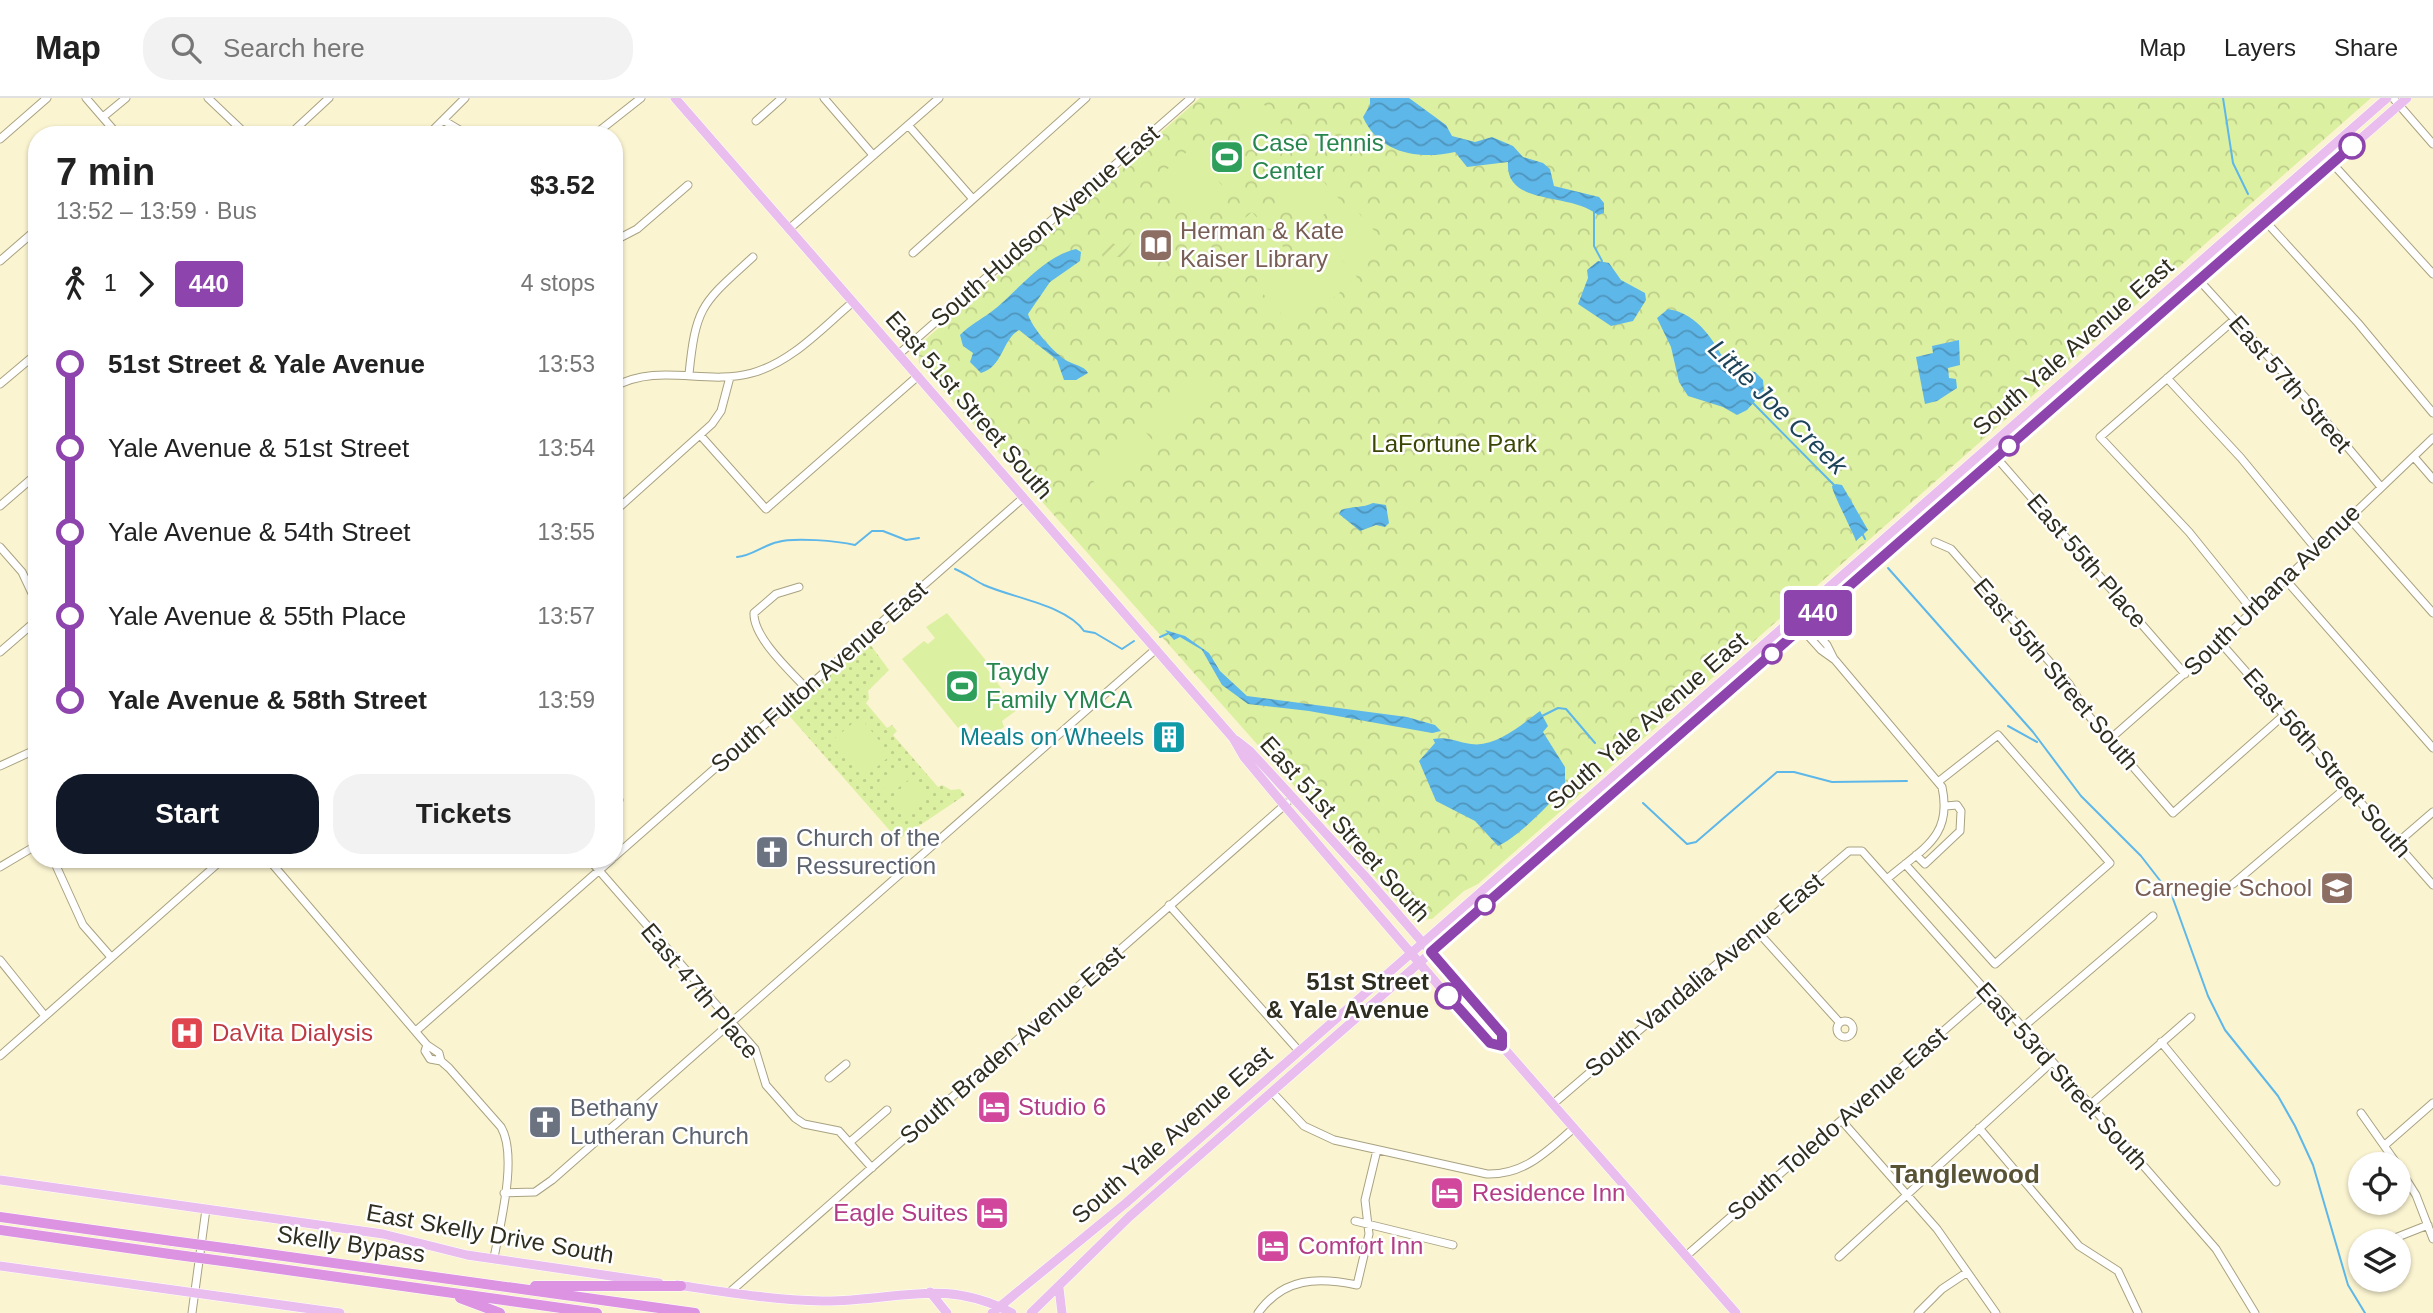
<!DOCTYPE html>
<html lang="en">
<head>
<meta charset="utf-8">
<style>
	:root { --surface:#fff; --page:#f2f2f2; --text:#222; --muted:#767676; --line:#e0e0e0; --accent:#111827 }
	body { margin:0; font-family:Arial,sans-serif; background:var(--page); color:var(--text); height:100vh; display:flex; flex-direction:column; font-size:26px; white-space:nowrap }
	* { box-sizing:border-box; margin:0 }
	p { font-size:23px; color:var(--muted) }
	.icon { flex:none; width:38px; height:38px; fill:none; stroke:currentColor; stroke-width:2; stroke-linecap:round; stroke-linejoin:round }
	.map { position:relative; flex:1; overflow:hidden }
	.drawer { position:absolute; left:28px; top:28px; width:595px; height:742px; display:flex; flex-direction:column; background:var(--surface); border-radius:28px; box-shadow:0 2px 5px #0004 }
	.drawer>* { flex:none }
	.badge { padding:0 14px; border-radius:5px; font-size:24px; line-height:46px }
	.buttons { position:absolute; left:2348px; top:1054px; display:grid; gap:14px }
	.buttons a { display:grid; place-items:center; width:63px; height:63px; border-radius:50%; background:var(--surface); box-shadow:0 2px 5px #0004; font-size:35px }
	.map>.badge { position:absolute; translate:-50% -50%; box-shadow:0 0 0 4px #fff }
	.legs { display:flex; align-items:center; gap:10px; height:77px; padding:0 28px; font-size:23px }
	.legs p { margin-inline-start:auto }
	.head { display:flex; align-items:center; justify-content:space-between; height:119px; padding:0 28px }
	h1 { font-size:38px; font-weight:700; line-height:52px }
	.cta { display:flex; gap:14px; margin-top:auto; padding:14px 28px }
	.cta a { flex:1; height:80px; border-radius:28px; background:var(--accent); color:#fff; font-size:28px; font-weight:700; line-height:80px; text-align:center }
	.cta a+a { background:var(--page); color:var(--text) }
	ul { padding:0 28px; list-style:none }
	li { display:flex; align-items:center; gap:24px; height:84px; font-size:26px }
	li i { display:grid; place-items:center; width:10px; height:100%; margin:0 9px; background:currentColor }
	li i::after { content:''; width:18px; height:18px; margin:-9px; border:5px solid; border-radius:50%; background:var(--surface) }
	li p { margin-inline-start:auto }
	li:first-child i { background:linear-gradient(#0000 50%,currentColor 0) }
	li:last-child i { background:linear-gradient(currentColor 50%,#0000 0) }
	header { display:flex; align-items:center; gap:42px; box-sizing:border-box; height:98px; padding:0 35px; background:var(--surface); border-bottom:2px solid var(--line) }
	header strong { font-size:33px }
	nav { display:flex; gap:38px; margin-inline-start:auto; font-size:24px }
	.search { width:490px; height:63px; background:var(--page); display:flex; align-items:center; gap:18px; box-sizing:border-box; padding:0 24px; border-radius:28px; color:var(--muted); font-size:26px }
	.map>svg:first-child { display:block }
	.grass { fill:url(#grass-dots) }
	.park { fill:url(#park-crowns) }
	.garden { fill:url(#garden-furrows) }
	.pitch { fill:#dcf0a1 }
	.water { fill:url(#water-waves) }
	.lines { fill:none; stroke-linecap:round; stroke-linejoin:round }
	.stream { stroke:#5eb7e9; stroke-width:2 }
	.minor-casing { stroke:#a9a281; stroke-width:9 }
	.major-casing { stroke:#fff; stroke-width:10 }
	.highway-casing { stroke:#fff; stroke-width:11 }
	.minor { stroke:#fff; stroke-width:7 }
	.major { stroke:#e9beee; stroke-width:9 }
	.highway { stroke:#db93e2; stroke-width:10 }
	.highway-bridge-casing { stroke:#fff; stroke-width:11; stroke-linecap:butt }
	.highway-bridge { stroke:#db93e2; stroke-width:10 }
	.line-1-casing { stroke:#fff; stroke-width:16 }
	.line-1 { stroke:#8e44ad; stroke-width:10 }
	.stop-1-dot { fill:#fff; stroke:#8e44ad; stroke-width:3.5 }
	.labels { text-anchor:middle; stroke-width:5; stroke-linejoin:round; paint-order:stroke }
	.leisure-label { font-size:24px; fill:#27864d; stroke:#fff; text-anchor:start }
	.street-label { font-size:24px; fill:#302e20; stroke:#fff }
	.education-label { font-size:24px; fill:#785e54; stroke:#fff; text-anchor:start }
	.park-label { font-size:24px; fill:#3b4604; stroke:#fff }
	.culture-label { font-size:24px; fill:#0d838f; stroke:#fff; text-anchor:end }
	.worship-label { font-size:24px; fill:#5b616d; stroke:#fff; text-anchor:start }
	.stop-label { font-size:24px; font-weight:bold; fill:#302e20; stroke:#fff; text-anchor:end }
	.health-label { font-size:24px; fill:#be3a42; stroke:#fff; text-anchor:start }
	.hotel-label { font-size:24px; fill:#b23c85; stroke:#fff; text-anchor:start }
	.water-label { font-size:26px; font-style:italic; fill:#1e445a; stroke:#fff }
	.neighbourhood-label { font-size:26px; font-weight:bold; fill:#595335; stroke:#fff }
</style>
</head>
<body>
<header>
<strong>Map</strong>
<div class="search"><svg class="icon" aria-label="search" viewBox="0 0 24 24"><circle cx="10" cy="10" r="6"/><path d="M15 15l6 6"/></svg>Search here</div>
<nav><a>Map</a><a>Layers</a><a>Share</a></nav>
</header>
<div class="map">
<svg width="2433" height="1215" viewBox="0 0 2433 1215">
	<defs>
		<pattern id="grass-dots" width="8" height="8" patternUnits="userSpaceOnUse" patternTransform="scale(1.75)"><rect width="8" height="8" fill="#dcf0a1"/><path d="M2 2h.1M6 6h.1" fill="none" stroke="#bdce8a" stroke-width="1.8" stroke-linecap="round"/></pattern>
		<pattern id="park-crowns" width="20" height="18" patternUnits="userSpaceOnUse" patternTransform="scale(1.75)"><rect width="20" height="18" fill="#dcf0a1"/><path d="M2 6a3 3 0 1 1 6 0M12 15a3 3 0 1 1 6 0" fill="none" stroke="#bdce8a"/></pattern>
		<pattern id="garden-furrows" width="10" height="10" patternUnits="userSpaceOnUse" patternTransform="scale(1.75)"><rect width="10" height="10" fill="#dcf0a1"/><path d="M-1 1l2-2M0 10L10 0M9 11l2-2" fill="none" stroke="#bdce8a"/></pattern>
		<pattern id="water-waves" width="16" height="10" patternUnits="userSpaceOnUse" patternTransform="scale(1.75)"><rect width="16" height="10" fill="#5eb7e9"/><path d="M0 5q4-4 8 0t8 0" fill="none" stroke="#4e95bc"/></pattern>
	</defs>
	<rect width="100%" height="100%" fill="#fbf4d1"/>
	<!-- grass -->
	<path class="grass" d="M869 545 889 572 868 593 869 601 866 605 887 630 892 627 897 633 893 637 938 689 942 687 951 692 960 691 965 697 898 742 786 614 863 546Z"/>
	<!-- park -->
	<path class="park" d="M1200 0H2371L1478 786 1464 793 1432 821 1413 822 919 265 918 248Z"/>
	<!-- garden -->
	<path class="garden" d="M1109 143 1118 148 1122 144H1132L1122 159H1103L1099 151Z"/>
	<!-- pitch -->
	<path class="pitch" d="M1254 0H1258L1293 39 1265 64 1228 22Z
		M1190 51 1227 93 1199 118 1162 76Z
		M1303 61 1340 102 1312 127 1275 85Z
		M1349 104 1386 146 1358 170 1321 128Z
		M1252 114 1285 151 1257 175 1224 138Z
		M1320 138 1357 179 1329 204 1292 162Z
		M1283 162 1320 204 1292 228 1255 187Z
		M1202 279 1219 300 1166 343 1149 322Z
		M1141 329 1159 350 1103 395 1086 374Z
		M947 515 988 565 985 568 1017 612 1002 623 1004 629 987 641 982 634 976 638 966 625 958 630 902 561 924 543 928 546 935 540 926 529Z
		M860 619 891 657 865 679 834 641Z
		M901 666 911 680 889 697 879 683Z
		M916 684 926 699 904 715 893 701Z"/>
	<!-- water -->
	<path class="water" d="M1370 0H1409L1446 27 1452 38 1475 44 1492 39 1513 48 1523 59 1543 65 1550 71 1554 88 1599 99 1604 105V115L1598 117C1569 93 1505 109 1508 64L1467 69 1455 54C1420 62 1379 56 1363 19L1370 7Z
		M1076 151 1081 154 1080 163 1050 184 1028 216C1032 230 1052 252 1064 261 1072 267 1084 267 1088 275L1076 282H1064L1057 262 1019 232C1002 242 1003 269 981 275L970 264 973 255 963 248 960 237C970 227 980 222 991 214 1017 194 1042 159 1076 151Z
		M1598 163 1609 165 1621 182 1645 195 1646 202 1633 223 1611 228 1578 206 1588 180 1587 172Z
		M1668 211C1699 216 1714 243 1728 269L1755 274 1763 282 1764 293 1747 312 1737 317 1723 309 1688 298 1679 284 1671 249 1657 220Z
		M1959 242 1960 267 1948 270 1949 280 1956 281 1957 290 1937 303 1925 306 1916 259 1933 255 1932 248Z
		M1836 386 1842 387 1868 432 1856 443C1852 432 1832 394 1832 388Z
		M1373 405 1386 407 1389 425 1385 429 1376 427 1360 433 1339 416 1341 412C1352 408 1363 410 1373 405Z
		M1165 532 1185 538 1209 555 1220 573 1247 598 1407 619 1435 627 1441 633 1432 635 1309 613 1248 606 1222 587 1202 552 1180 539 1174 542Z
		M1540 613 1548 628 1543 634 1565 669V687C1553 704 1517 740 1498 748L1475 723 1436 703 1419 663 1435 645 1433 641C1449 638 1456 644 1471 646 1496 650 1522 626 1540 613Z"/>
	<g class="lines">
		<!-- stream -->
		<path class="stream" d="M2223 0 2233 65 2248 96
			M1594 111V148L1602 163
			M1753 305 1835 388
			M1862 435 1865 441
			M737 459C752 458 763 447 778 444 794 439 838 443 855 447L872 433H883L906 442 919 440
			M1888 470 2033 634 2081 698 2141 758 2172 798 2208 898 2225 932 2278 998 2295 1028 2313 1067 2348 1187 2365 1215
			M955 471C965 475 974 482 984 487 1013 500 1066 507 1084 533L1095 535 1122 551 1134 543
			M1160 539 1169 535
			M1542 618 1558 610 1566 611 1595 645
			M2008 628 2037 644
			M1643 705 1687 746 1696 744 1777 674H1794L1832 684 1907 683"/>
		<!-- minor casing -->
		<g class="minor-casing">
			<path id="minor" d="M86 0 118 37
				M208 0 247 37
				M824 0 873 57
				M2393 0 2433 46
				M103 19 126 0
				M443 22 468 37
				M756 23 782 0
				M908 27 972 100
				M289 37 329 0
				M428 37 465 0
				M594 37 641 0
				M0 41 47 0
				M2332 65 2433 176
				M2257 114 2358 225 2433 315
				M789 131 939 0
				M614 143 637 131 688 87
				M913 155 1086 0
				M0 163 37 131
				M2199 182 2313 308 2381 389
				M2234 222 2100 339 2189 434 2252 512
				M899 256 1191 0
				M689 276C696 206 703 205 753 159
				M2167 280 2241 360 2316 451
				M0 286 37 255
				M614 289C659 264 705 288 752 275 792 264 822 230 853 204
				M701 338 766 411 918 278
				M1988 350 2185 576
				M2414 359 2433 381
				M0 408 37 376
				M614 414 712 326 721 313 730 279
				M2349 420 2433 515
				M1935 444 1951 451 2069 586 2089 618 2173 715 2284 617
				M0 449 22 474 37 506
				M2285 481 2433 650
				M799 489 776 496 754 515C753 539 790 573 806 590
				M1799 515 1827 547 1834 561
				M1793 521 1821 552 1835 562 1942 689C1953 740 1921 751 1887 781
				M2220 544 2433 787
				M0 554 37 522
				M2109 642 2220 544 2433 340
				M0 668 37 651
				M614 706 619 702
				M2397 745 2433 714
				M1916 757 1925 766 1960 733 1961 713 1957 707 1946 708
				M614 759 1023 400
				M53 761 83 827 111 859
				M268 761 427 947 439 955 441 963
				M589 761 755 951 766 987 795 1020 804 1026 839 1033 872 1070
				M1905 766 1995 866 2110 765 1998 637 1938 684
				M0 769 37 747
				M2233 786 2347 689
				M1169 807 1299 953
				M1757 833 1840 925
				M0 862 45 918
				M1837 931a8 8 0 1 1 16 0a8 8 0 1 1-16 0Z
				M2022 930 2153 818
				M417 932 612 761
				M2161 944 2276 1084
				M427 947 425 953 430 961 441 963 449 970 501 1029C518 1058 500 1127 494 1160
				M0 958 223 761
				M829 980 846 966
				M1272 994 1304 1028 1334 1042 1487 1076C1525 1077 1547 1053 1574 1030
				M1553 1006 1849 753H1862L1990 897 1998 901 2216 1151 2255 1215
				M2090 1007 2191 919
				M2361 1015 2397 1066
				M1842 1023 1937 1131 1996 1215
				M1979 1030 2079 1148 2118 1173 2138 1215
				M850 1044 887 1012
				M2385 1047 2433 1005
				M2399 1070 2416 1097 2433 1141
				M504 1095 535 1094 552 1082 1156 551
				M1355 1123 1453 1147
				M2395 1140 2428 1127
				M1686 1158 1980 901 1990 897
				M1839 1159 2052 964
				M730 1194 1287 705
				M192 1215 206 1111
				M1258 1215C1284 1179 1318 1179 1357 1187L1369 1136 1365 1102 1377 1052
				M1918 1215 1942 1191 1966 1175"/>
		</g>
		<!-- major casing -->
		<g class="major-casing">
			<path id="major" d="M675 0 1233 640 1244 659 1284 707 1452 903 1490 945 1502 948 1736 1215
				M1236 642 1250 653 1364 777 1502 936V948
				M0 1082 383 1136 467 1157 659 1185
				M0 1168 340 1215
				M677 1187C725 1194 774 1202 822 1203 895 1204 942 1178 1012 1215
				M1059 1190 1062 1215
				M930 1194 947 1215
				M992 1215 1126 1105 2387 0
				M1031 1215 1129 1119 2407 0"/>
		</g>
		<!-- highway casing -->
		<g class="highway-casing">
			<path id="highway" d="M0 1119 172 1143
				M0 1132 170 1156
				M232 1151 695 1215
				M230 1164 597 1215
				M535 1188H681
				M460 1200 500 1215"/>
		</g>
		<!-- minor -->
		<use href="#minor" class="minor"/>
		<!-- major -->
		<use href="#major" class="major"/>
		<!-- highway -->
		<use href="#highway" class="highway"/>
		<!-- highway-bridge casing -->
		<g class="highway-bridge-casing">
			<path id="highway-bridge" d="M172 1143 232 1151
				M170 1156 230 1164"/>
		</g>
		<!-- highway-bridge -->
		<use href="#highway-bridge" class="highway-bridge"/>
	</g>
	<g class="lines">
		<!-- line-1 casing -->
		<g class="line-1-casing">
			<path id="line-1" d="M1448 898 1490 945 1502 948V936L1431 854 2352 48"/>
		</g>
		<!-- line-1 -->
		<use href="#line-1" class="line-1"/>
	</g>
	<!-- icons -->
	<defs>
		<g id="stadium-square" transform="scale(1.75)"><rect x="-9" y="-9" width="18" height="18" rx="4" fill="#2e9e5b" stroke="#fff"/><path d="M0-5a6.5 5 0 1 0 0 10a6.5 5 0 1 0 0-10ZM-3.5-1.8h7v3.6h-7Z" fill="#fff"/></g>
		<g id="library-square" transform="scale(1.75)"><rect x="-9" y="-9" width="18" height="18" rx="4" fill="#8d6e63" stroke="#fff"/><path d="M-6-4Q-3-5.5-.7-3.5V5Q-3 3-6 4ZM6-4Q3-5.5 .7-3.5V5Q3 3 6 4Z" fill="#fff"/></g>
		<g id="building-square" transform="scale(1.75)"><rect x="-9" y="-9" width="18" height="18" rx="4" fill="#0f9aa8" stroke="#fff"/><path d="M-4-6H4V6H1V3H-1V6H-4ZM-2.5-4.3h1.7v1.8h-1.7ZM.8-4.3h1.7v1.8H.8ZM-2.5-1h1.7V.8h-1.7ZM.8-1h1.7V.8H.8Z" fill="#fff"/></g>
		<g id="church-square" transform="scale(1.75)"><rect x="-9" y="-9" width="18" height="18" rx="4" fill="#6b7280" stroke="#fff"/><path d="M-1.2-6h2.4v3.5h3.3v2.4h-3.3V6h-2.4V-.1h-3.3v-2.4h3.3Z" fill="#fff"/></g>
		<g id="school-square" transform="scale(1.75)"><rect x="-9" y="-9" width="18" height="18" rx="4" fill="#8d6e63" stroke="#fff"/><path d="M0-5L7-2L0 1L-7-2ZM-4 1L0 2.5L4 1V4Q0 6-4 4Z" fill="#fff"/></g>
		<g id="hospital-square" transform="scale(1.75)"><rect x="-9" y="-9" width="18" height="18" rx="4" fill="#e0444e" stroke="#fff"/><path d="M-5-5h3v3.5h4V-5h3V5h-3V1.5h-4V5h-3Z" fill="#fff"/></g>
		<g id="hotel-square" transform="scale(1.75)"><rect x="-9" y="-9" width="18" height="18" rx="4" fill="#d1479c" stroke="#fff"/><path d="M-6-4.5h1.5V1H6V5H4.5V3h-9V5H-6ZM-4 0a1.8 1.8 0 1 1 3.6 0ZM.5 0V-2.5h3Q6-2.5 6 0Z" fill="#fff"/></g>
	</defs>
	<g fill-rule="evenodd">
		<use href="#stadium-square" x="1227" y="59"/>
		<use href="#library-square" x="1156" y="147"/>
		<use href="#stadium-square" x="962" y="588"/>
		<use href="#building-square" x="1169" y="639"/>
		<use href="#church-square" x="772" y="754"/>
		<use href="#school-square" x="2337" y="790"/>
		<use href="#hospital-square" x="187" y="935"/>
		<use href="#hotel-square" x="994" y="1009"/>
		<use href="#church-square" x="545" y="1024"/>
		<use href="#hotel-square" x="1447" y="1095"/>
		<use href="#hotel-square" x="992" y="1115"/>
		<use href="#hotel-square" x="1273" y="1148"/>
	</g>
	<!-- markers -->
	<g class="stop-1-dot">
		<circle cx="2352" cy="48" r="12"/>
		<circle cx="2009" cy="348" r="9"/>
		<circle cx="1772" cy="556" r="9"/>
		<circle cx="1485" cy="807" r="9"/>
		<circle cx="1448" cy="898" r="12"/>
	</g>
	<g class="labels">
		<!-- leisure labels -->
		<g class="leisure-label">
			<text x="1252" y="53">Case Tennis<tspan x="1252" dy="28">Center</tspan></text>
			<text x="986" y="582">Taydy<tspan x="986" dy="28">Family YMCA</tspan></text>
		</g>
		<!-- street labels -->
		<g class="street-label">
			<text transform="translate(1045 128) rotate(-41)" y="8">South Hudson Avenue East</text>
			<text transform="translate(2073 249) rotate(-41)" y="8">South Yale Avenue East</text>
			<text transform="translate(2290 286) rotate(49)" y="8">East 57th Street</text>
			<text transform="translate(969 307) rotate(49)" y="8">East 51st Street South</text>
			<text transform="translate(2087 463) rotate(49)" y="8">East 55th Place</text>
			<text transform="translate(2272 492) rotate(-44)" y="8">South Urbana Avenue</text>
			<text transform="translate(2056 576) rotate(50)" y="8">East 55th Street South</text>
			<text transform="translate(819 579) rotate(-41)" y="8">South Fulton Avenue East</text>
			<text transform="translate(1647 623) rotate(-41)" y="8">South Yale Avenue East</text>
			<text transform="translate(2327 665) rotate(49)" y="8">East 56th Street South</text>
			<text transform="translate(1345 731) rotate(48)" y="8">East 51st Street South</text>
			<text transform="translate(1704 877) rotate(-40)" y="8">South Vandalia Avenue East</text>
			<text transform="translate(700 893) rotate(50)" y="8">East 47th Place</text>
			<text transform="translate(1012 947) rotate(-41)" y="8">South Braden Avenue East</text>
			<text transform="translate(2062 978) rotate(48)" y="8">East 53rd Street South</text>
			<text transform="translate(1837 1026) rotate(-41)" y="8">South Toledo Avenue East</text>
			<text transform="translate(1172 1037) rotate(-41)" y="8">South Yale Avenue East</text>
			<text transform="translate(490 1136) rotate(10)" y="8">East Skelly Drive South</text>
			<text transform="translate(351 1146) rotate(8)" y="8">Skelly Bypass</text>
		</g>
		<!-- education labels -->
		<g class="education-label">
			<text x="1180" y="141">Herman &amp; Kate<tspan x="1180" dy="28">Kaiser Library</tspan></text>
			<text x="2312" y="798" text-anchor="end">Carnegie School</text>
		</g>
		<!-- park labels -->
		<g class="park-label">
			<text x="1454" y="354">LaFortune Park</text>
		</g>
		<!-- culture labels -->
		<g class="culture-label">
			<text x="1144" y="647">Meals on Wheels</text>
		</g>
		<!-- worship labels -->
		<g class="worship-label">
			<text x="796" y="748">Church of the<tspan x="796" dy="28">Ressurection</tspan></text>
			<text x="570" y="1018">Bethany<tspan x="570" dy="28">Lutheran Church</tspan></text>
		</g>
		<!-- stop labels -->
		<g class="stop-label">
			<text x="1429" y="892">51st Street<tspan x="1429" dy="28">&amp; Yale Avenue</tspan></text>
		</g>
		<!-- health labels -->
		<g class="health-label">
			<text x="212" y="943">DaVita Dialysis</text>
		</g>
		<!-- hotel labels -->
		<g class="hotel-label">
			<text x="1018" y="1017">Studio 6</text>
			<text x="1472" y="1103">Residence Inn</text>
			<text x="968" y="1123" text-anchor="end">Eagle Suites</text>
			<text x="1298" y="1156">Comfort Inn</text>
		</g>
		<!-- water labels -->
		<g class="water-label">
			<text transform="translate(1778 309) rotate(44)" y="9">Little Joe Creek</text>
		</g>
		<!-- neighbourhood labels -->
		<g class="neighbourhood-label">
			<text x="1965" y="1085">Tanglewood</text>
		</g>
	</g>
</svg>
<div class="buttons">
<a><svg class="icon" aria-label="locate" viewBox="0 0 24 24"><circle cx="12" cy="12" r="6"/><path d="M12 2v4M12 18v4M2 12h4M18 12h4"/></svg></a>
<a><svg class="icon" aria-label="layers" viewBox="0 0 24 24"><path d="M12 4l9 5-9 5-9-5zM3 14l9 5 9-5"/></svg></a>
</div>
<b class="badge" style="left:1818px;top:515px;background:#8e44ad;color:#fff">440</b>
<section class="drawer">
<div class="head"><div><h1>7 min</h1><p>13:52 – 13:59 · Bus</p></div><b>$3.52</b></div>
<div class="legs"><svg class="icon" aria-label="walk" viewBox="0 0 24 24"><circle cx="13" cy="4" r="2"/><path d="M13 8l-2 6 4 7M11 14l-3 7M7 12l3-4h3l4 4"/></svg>1<svg class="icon" aria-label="forward" viewBox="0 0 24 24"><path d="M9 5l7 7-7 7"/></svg><b class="badge" style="background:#8e44ad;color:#fff">440</b><p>4 stops</p></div>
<ul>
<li><i style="color:#8e44ad"></i><b>51st Street &amp; Yale Avenue</b><p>13:53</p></li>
<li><i style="color:#8e44ad"></i><span>Yale Avenue &amp; 51st Street</span><p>13:54</p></li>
<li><i style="color:#8e44ad"></i><span>Yale Avenue &amp; 54th Street</span><p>13:55</p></li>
<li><i style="color:#8e44ad"></i><span>Yale Avenue &amp; 55th Place</span><p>13:57</p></li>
<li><i style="color:#8e44ad"></i><b>Yale Avenue &amp; 58th Street</b><p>13:59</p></li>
</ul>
<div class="cta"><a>Start</a><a>Tickets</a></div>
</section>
</div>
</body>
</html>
